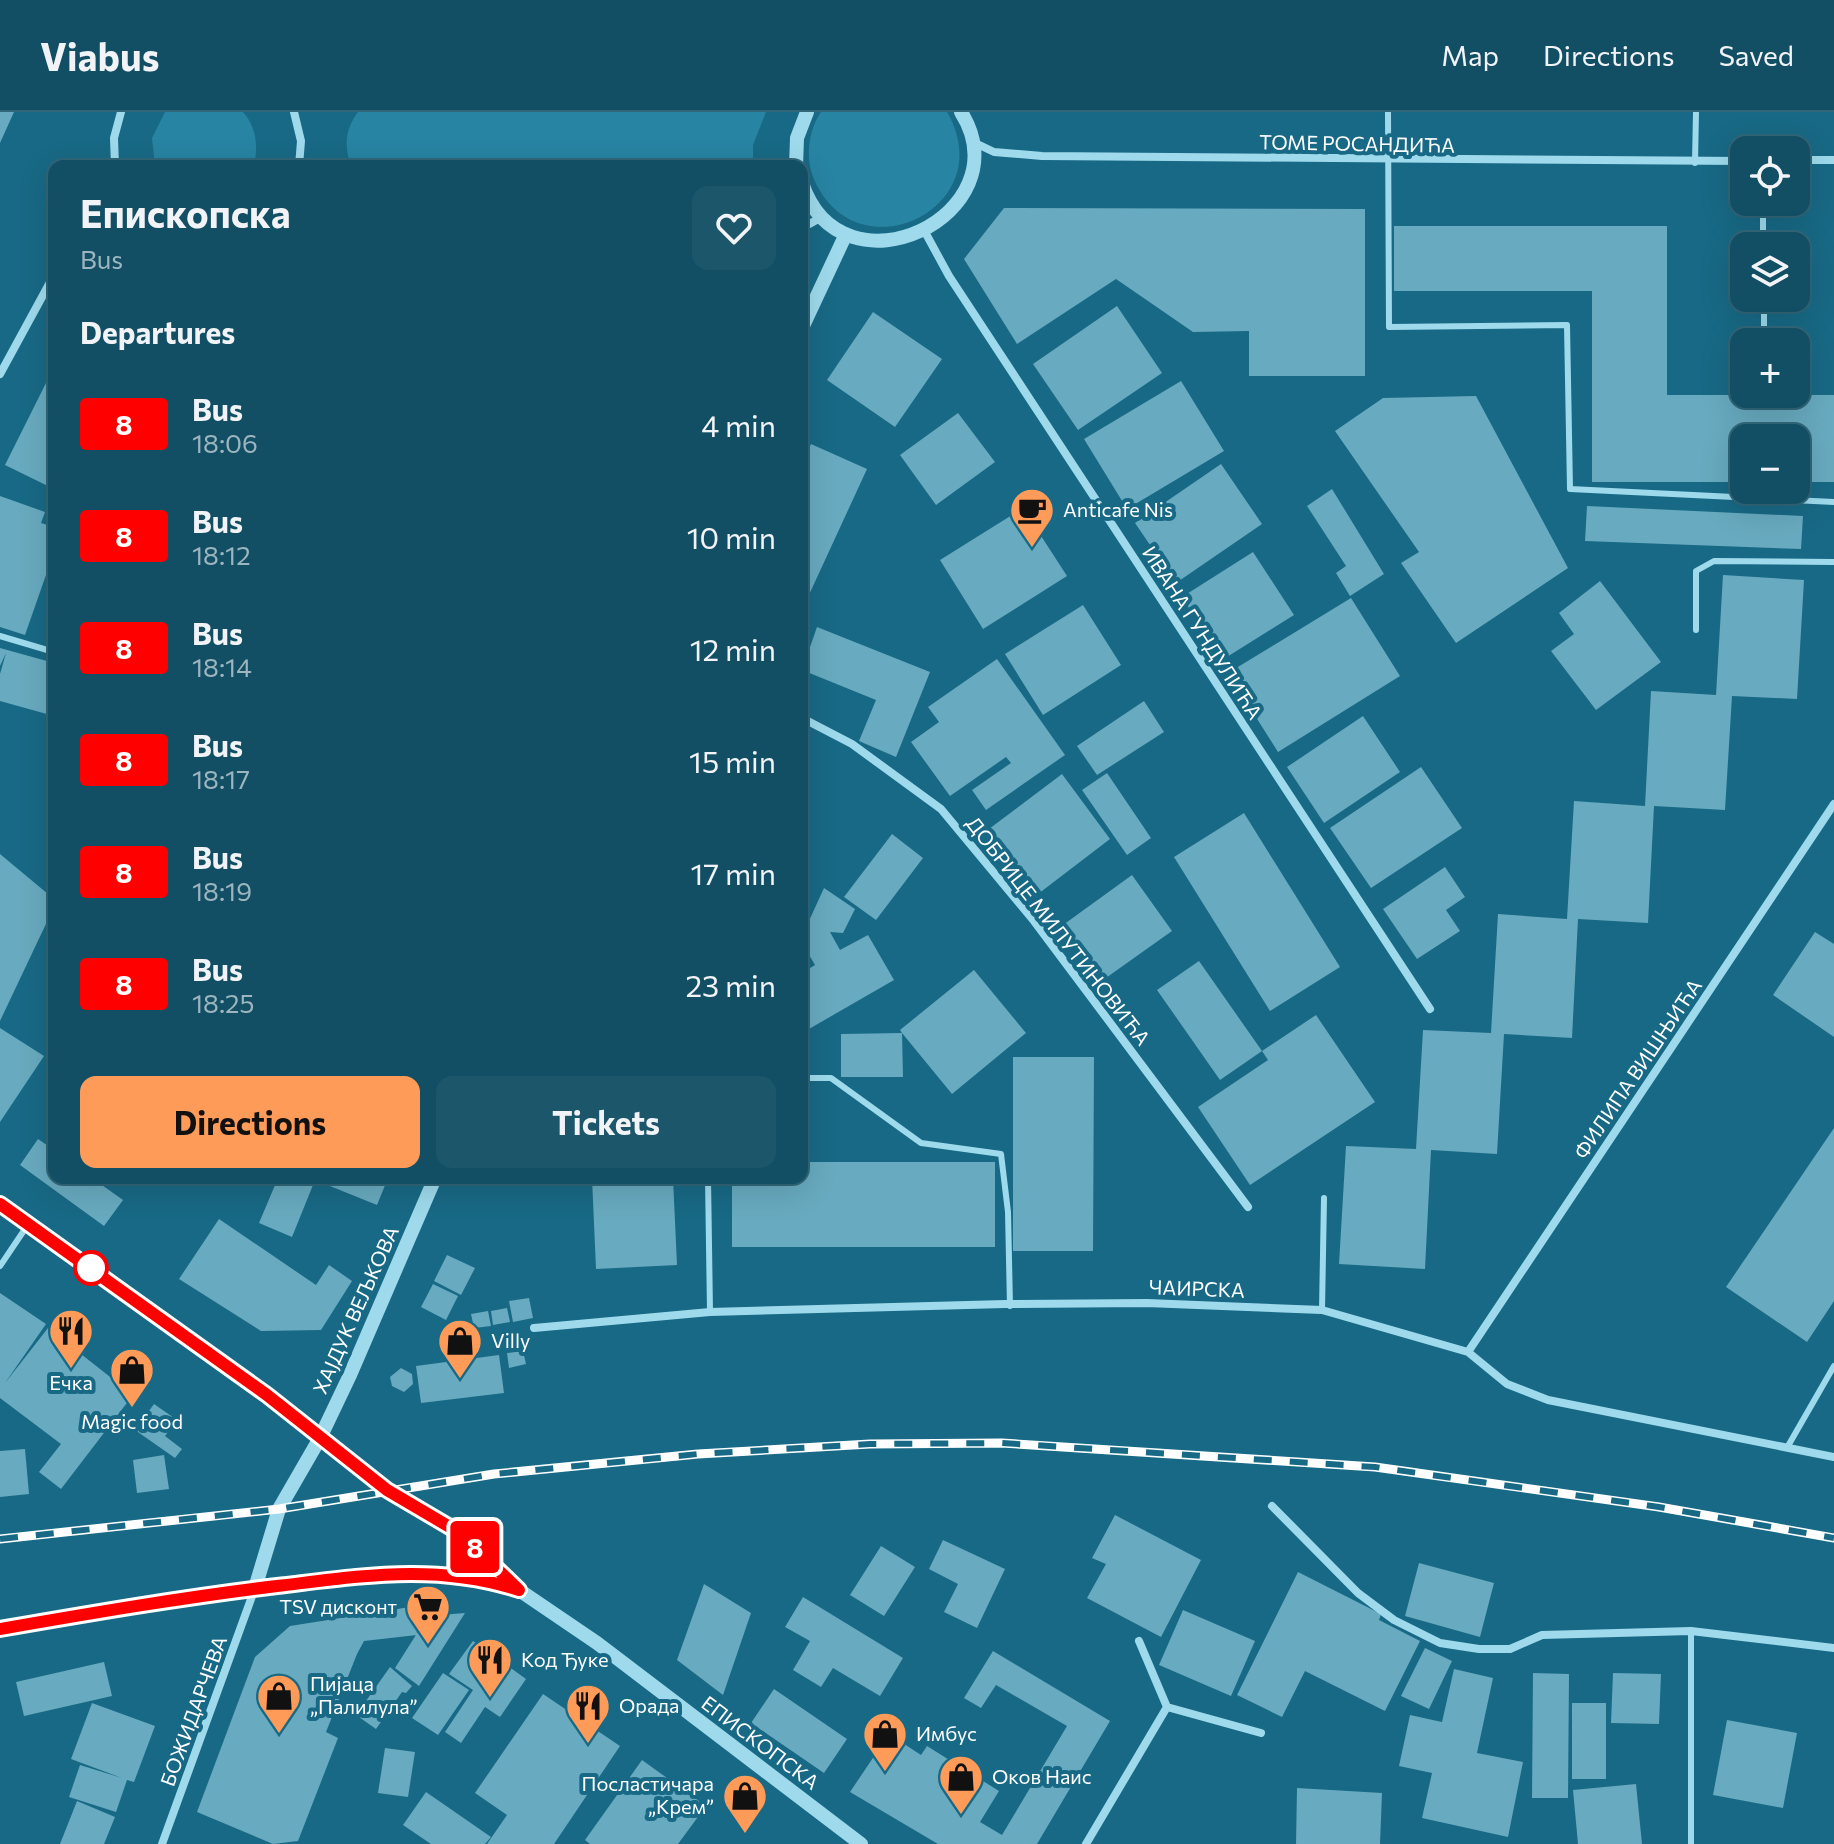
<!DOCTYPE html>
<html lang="en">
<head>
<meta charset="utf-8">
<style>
	:root { --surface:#124f64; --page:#1b566a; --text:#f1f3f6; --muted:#9cb5bf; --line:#316678; --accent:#ff9b59 }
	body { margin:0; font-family:Commissioner,sans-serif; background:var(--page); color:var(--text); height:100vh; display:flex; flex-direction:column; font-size:30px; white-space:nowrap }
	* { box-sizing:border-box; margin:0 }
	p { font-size:26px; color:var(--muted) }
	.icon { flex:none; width:44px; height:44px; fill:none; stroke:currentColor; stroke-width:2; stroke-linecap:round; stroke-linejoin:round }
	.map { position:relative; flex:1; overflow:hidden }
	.panel { position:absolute; left:48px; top:48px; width:760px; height:1024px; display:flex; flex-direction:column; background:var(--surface); border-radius:16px; box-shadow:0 8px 32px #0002,0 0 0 2px var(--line) }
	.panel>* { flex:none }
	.badge { padding:0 16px; border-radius:6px; font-size:28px; line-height:52px }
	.tools { position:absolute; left:1730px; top:24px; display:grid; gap:16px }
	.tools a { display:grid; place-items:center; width:80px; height:80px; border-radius:16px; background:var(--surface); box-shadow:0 8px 32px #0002,0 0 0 2px var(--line); font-size:40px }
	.map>.badge { position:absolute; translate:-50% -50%; box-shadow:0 0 0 4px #fff }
	h2 { padding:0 32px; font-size:30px; line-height:72px }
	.round { display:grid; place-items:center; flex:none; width:84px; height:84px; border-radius:16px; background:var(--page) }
	.summary { display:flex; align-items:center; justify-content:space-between; height:136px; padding:0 32px }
	h1 { font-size:38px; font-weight:700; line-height:60px }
	.primary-button { display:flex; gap:16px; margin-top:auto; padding:16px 32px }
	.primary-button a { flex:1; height:92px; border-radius:16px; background:var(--accent); color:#111; font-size:32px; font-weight:700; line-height:92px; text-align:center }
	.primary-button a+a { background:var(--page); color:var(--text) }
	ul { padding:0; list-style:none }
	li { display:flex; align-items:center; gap:24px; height:112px; padding:0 32px }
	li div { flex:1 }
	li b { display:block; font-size:30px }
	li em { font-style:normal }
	li .badge { min-width:88px; font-weight:700; text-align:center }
	header { display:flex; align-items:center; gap:48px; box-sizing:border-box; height:112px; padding:0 40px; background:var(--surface); border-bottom:2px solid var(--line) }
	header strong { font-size:38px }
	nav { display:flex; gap:44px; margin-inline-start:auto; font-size:28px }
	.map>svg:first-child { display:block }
	.green { fill:#2784a2 }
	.building { fill:#68aabf }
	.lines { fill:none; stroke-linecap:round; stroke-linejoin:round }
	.service { stroke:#9edaec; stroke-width:6 }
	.minor { stroke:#9edaec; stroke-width:8 }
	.tertiary { stroke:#9edaec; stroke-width:14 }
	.rail-casing { stroke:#fff; stroke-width:9 }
	.rail { stroke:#186985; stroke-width:6; stroke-dasharray:18; stroke-linecap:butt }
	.line-casing { stroke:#fff; stroke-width:18 }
	.line { stroke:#f00; stroke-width:12 }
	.stop-dot { fill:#fff; stroke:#f00; stroke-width:4 }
	.labels { text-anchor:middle; stroke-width:8; stroke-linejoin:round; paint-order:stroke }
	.street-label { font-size:20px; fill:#fff; stroke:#186985 }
	.poi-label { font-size:20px; fill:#fff; stroke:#186985; text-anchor:start }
</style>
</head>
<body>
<header>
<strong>Viabus</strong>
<nav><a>Map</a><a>Directions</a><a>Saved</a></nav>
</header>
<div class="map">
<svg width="1834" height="1732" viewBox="0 0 1834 1732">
	<rect width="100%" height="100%" fill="#186985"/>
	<!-- green -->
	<path class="green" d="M165 0H243C257 16 258 34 254 54H155L152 26Z
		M358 0H766L753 33V54H351C344 34 345 17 358 0Z
		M821 0H947C1003 96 855 167 813 65 805 45 809 17 821 0Z"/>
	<!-- building -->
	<path class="building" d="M0 0H14L0 31Z
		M1004 96 1365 97V264H1249V219L1193 220 1116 167 1017 232 964 147Z
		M1394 114H1667V283H1834V370H1796V326H1744V370H1592V179H1394Z
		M1117 194 1162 261 1078 318 1033 252Z
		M873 200 942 247 895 315 827 268Z
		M47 269 54 273V377L5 353Z
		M1181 269 1224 339 1127 397 1084 327Z
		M1476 284 1568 456 1456 531 1401 451 1419 440 1335 319 1383 286Z
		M958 301 995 350 936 393 900 343Z
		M811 332 867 357 802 498V353Z
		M1221 352 1262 412 1176 471 1135 411Z
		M1332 377 1384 462 1350 484 1336 461 1346 454 1307 394Z
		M0 384 45 400 41 411 54 415V440L25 523 0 515Z
		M1587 394 1803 404 1801 437 1585 429Z
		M1023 396 1067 464 983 517 940 448Z
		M1253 440 1294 503 1222 548 1182 485Z
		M1723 463 1804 468 1797 587 1732 584 1725 698 1654 694 1648 811 1578 807 1572 926 1504 922 1497 1042 1431 1038 1425 1157 1339 1152 1346 1034 1416 1037 1423 918 1491 921 1498 802 1567 807 1574 689 1645 694 1651 579 1716 583Z
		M1600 469 1661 550 1596 598 1551 539 1574 522 1559 501Z
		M1351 486 1400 564 1278 640 1228 561Z
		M1083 493 1121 553 1043 603 1005 542Z
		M817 515 930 560 896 645 859 629 876 588 802 558Z
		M0 536 54 551V604L0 589V562L6 541 0 554Z
		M997 547 1065 643 986 698 972 678 1011 651 1006 645 950 684 911 630 939 610 928 595Z
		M1144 589 1164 620 1097 663 1077 634Z
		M1363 604 1400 660 1324 711 1287 655Z
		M1421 655 1462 716 1371 776 1330 716Z
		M1107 661 1151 726 1127 743 1082 678Z
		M1062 662 1110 727 1038 782 989 717Z
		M1244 701 1340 855 1270 899 1174 745Z
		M892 722 923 746 876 808 844 785Z
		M0 742 54 787V795L0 909Z
		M1445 755 1465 785 1446 798 1460 819 1417 847 1383 797Z
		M1132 763 1172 819 1103 868 1063 813Z
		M824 776 855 797 843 821 830 820 840 838 868 823 894 868 802 921V861L815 853 802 831V824Z
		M1815 820 1834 832V925L1773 883Z
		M1199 849 1262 939 1220 968 1157 878Z
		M974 858 1026 921 952 982 902 921 903 965H841V922L902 921 900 918Z
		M1316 903 1375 990 1250 1073 1198 995 1268 948 1262 939Z
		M0 916 44 944 0 1010Z
		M1013 945H1094L1093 1139H1013Z
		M1834 1016V1189L1807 1230 1726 1175Z
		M38 1027 54 1038V1066H92L123 1088 104 1114 20 1053Z
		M802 1050H995V1135H732V1066H802Z
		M278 1066H388L377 1093 315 1068 292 1125 259 1111Z
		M592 1066H673L677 1153 596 1157Z
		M219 1107 316 1173 329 1153 352 1169 321 1218 261 1219 179 1167Z
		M447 1143 475 1156 461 1183 434 1169Z
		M433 1172 458 1184 446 1208 421 1195Z
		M0 1181 46 1212 5 1271 48 1216 133 1283 61 1377 39 1360 61 1332 0 1286Z
		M529 1186 533 1206 513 1210 509 1189Z
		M507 1196 510 1210 493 1213 491 1199Z
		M488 1199 491 1214 474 1216 471 1202Z
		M523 1239 526 1252 509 1256 507 1241Z
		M499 1243 504 1281 421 1291 416 1254Z
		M401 1256 412 1262 413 1272 404 1280 392 1274 390 1265Z
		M154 1292 177 1308 165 1324 182 1337 175 1346 135 1318Z
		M25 1337 29 1382 0 1385V1339Z
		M164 1343 169 1377 137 1381 133 1348Z
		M1115 1403 1201 1448 1161 1525 1087 1486 1106 1452 1092 1446Z
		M943 1428 1005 1457 977 1516 944 1500 958 1472 929 1457Z
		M881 1434 915 1455 884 1504 850 1483Z
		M1419 1451 1494 1471 1480 1525 1405 1504Z
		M1298 1460 1381 1502 1379 1508 1420 1529 1385 1599 1305 1559 1282 1605 1237 1583Z
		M704 1472 751 1501 723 1583 677 1548Z
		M803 1485 903 1546 880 1584 833 1556 821 1575 793 1558 810 1529 785 1515Z
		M416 1494 417 1523 364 1529 357 1542 326 1620 338 1626 298 1729 273 1732 197 1700 255 1545 290 1514Z
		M1183 1498 1255 1529 1231 1584 1159 1553Z
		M465 1501 419 1574 395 1556 428 1504Z
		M473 1529 526 1567 500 1605 485 1595 461 1631 445 1620 473 1578 449 1562Z
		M1425 1536 1452 1549 1429 1597 1401 1584Z
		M993 1539 1110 1609 1037 1732H938L850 1680 889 1622 921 1643 927 1634 999 1679 980 1710 1002 1723 1067 1614 996 1573 981 1596 964 1586Z
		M104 1550 112 1584 24 1604 16 1570Z
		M390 1555 412 1574 406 1581 402 1580 376 1617 356 1603Z
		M1454 1557 1493 1566 1477 1641 1523 1650 1508 1725 1422 1706 1432 1661 1399 1654 1410 1603 1442 1610Z
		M443 1561 469 1578 438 1623 412 1606Z
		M1533 1561 1569 1562 1568 1686H1532Z
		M1613 1561 1661 1562 1659 1612 1611 1611Z
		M774 1577 847 1627 824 1661 751 1611Z
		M543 1582 620 1634 554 1732H487L507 1703 475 1681Z
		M92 1591 155 1614 134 1670 127 1668 116 1700 69 1685 80 1653 122 1666 71 1647Z
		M1572 1591H1606V1667H1572Z
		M1727 1608 1797 1621 1783 1696 1713 1683Z
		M385 1636 415 1640 408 1685 378 1681Z
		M642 1648 706 1694 678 1732H590L585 1728Z
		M1636 1672 1642 1732H1578L1573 1678Z
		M1297 1676 1382 1681 1380 1732H1296Z
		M426 1680 491 1725 485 1732H431L403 1713Z
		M77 1689 115 1705 104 1732H60Z"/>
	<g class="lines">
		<!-- service -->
		<path class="service" d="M1388 0 1389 215 1567 213 1570 377 1834 390
			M1695 51 1696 0
			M1763 90V134
			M1764 186V215
			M1696 518V459L1714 449 1834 450
			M0 524 54 540
			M802 966H831L921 1031 1001 1042 1008 1100 1010 1194
			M708 1066 710 1200
			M0 1154 29 1111
			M1322 1198 1324 1086
			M1788 1334 1834 1254
			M1691 1732V1519"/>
		<!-- minor -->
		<path class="minor" d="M294 0 301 29 299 54
			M973 30 994 40 1042 44 1744 49
			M1796 48H1834
			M115 54 114 26 121 0
			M802 116 822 105
			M925 120 949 164 1430 897
			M0 262 54 163
			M802 606 852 632 941 697 1034 809 1248 1095
			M0 1092 320 1326
			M534 1216 710 1200 1005 1192 1147 1191 1322 1198 1468 1240 1507 1272 1548 1288 1834 1345
			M1468 1240 1834 692
			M1272 1394 1358 1481 1394 1508 1440 1531 1479 1537H1510L1542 1523 1691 1519 1834 1536
			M1167 1595 1261 1621
			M162 1732 255 1476
			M1086 1732 1167 1595 1139 1529"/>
		<!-- tertiary -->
		<path class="tertiary" d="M796 54 797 26 807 0
			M802 71C842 191 1025 102 961 0
			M802 216 846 122
			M320 1326 387 1378 460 1421 519 1478 597 1531 861 1732
			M255 1476 279 1397 320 1326 350 1263 435 1066
			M0 1517C94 1501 188 1484 283 1473 365 1463 437 1451 517 1477"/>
		<!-- rail casing -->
		<g class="rail-casing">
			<path id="rail" d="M0 1427 279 1397 494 1362 698 1342 870 1332 1002 1331 1375 1355 1659 1395 1834 1426"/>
		</g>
		<!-- rail -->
		<use href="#rail" class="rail"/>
	</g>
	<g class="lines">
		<!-- line casing -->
		<g class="line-casing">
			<path id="line" d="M0 1092 267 1283 387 1378 460 1421 519 1478C436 1451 362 1464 277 1474 185 1485 92 1501 0 1517"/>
		</g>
		<!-- line -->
		<use href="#line" class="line"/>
	</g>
	<!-- icons -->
	<defs>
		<g id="cafe-pin" transform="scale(2.3)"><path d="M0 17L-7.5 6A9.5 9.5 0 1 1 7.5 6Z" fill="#ff9b59" stroke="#186985"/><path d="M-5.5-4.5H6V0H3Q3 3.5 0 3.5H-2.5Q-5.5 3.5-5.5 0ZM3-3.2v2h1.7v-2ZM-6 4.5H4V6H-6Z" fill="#111"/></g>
		<g id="restaurant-pin" transform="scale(2.3)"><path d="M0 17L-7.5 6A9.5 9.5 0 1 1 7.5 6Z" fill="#ff9b59" stroke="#186985"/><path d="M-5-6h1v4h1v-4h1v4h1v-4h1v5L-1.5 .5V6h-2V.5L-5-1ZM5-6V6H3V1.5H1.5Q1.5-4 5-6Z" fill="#111"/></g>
		<g id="shop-pin" transform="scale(2.3)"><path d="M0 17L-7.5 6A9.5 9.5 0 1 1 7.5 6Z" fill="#ff9b59" stroke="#186985"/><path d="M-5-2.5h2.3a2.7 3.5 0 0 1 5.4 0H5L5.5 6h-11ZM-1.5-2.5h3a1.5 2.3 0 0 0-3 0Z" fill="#111"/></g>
		<g id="supermarket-pin" transform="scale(2.3)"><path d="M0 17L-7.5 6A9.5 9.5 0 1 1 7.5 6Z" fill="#ff9b59" stroke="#186985"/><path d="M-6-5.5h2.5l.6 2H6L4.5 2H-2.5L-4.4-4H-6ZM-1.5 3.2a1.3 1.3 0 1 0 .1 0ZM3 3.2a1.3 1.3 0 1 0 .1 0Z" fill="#111"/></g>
	</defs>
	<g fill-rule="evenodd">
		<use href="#cafe-pin" x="1032" y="398"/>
		<use href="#restaurant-pin" x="71" y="1219"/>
		<use href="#shop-pin" x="460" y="1229"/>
		<use href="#shop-pin" x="132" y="1258"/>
		<use href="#supermarket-pin" x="428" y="1495"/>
		<use href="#restaurant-pin" x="490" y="1548"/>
		<use href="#shop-pin" x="279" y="1584"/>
		<use href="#restaurant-pin" x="588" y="1594"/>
		<use href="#shop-pin" x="885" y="1622"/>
		<use href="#shop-pin" x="961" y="1665"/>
		<use href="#shop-pin" x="745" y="1684"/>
	</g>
	<!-- markers -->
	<circle class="stop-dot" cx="91" cy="1156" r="16"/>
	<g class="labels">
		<!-- street labels -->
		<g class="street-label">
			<text transform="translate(1357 32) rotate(1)" y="7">ТОМЕ РОСАНДИЋА</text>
			<text transform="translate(1202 521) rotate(57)" y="7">ИВАНА ГУНДУЛИЋА</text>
			<text transform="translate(1058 819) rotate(52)" y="7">ДОБРИЦЕ МИЛУТИНОВИЋА</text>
			<text transform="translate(1638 957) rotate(-56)" y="7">ФИЛИПА ВИШЊИЋА</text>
			<text transform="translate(1197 1177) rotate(2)" y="7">ЧАИРСКА</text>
			<text transform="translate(356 1198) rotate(-66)" y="7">ХАЈДУК ВЕЉКОВА</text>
			<text transform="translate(194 1599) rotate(-70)" y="7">БОЖИДАРЧЕВА</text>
			<text transform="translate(760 1631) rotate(37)" y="7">ЕПИСКОПСКА</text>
		</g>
		<!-- poi labels -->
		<g class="poi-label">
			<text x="1063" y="405">Anticafe Nis</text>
			<text x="491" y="1236">Villy</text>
			<text x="71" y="1278" text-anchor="middle">Ечка</text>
			<text x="132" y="1317" text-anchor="middle">Magic food</text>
			<text x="397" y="1502" text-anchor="end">TSV дисконт</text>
			<text x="521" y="1555">Код Ђуке</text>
			<text x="310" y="1579">Пијаца<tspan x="310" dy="23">„Палилула”</tspan></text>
			<text x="619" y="1601">Орада</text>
			<text x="916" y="1629">Имбус</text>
			<text x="992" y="1672">Оков Наис</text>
			<text x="714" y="1679" text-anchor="end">Посластичара<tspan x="714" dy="23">„Крем”</tspan></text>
		</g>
	</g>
</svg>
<div class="tools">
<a><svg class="icon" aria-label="locate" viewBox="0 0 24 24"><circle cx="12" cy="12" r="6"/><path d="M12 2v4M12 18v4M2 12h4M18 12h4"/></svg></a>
<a><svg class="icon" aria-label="layers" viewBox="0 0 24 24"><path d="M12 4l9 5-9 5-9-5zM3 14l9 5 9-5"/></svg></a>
<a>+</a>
<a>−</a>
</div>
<b class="badge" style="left:475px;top:1435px;background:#f00;color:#fff">8</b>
<section class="panel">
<div class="summary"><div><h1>Епископска</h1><p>Bus</p></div><a class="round"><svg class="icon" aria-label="heart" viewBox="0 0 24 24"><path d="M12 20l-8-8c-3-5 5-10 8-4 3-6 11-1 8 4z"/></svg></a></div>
<h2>Departures</h2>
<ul>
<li><span class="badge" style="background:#f00;color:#fff">8</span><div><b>Bus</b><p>18:06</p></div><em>4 min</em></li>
<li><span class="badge" style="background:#f00;color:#fff">8</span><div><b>Bus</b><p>18:12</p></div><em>10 min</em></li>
<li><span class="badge" style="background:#f00;color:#fff">8</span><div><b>Bus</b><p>18:14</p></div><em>12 min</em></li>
<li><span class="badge" style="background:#f00;color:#fff">8</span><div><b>Bus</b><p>18:17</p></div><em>15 min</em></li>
<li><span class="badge" style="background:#f00;color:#fff">8</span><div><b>Bus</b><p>18:19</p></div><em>17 min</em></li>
<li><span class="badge" style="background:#f00;color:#fff">8</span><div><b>Bus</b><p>18:25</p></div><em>23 min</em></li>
</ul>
<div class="primary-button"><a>Directions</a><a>Tickets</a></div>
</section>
</div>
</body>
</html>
